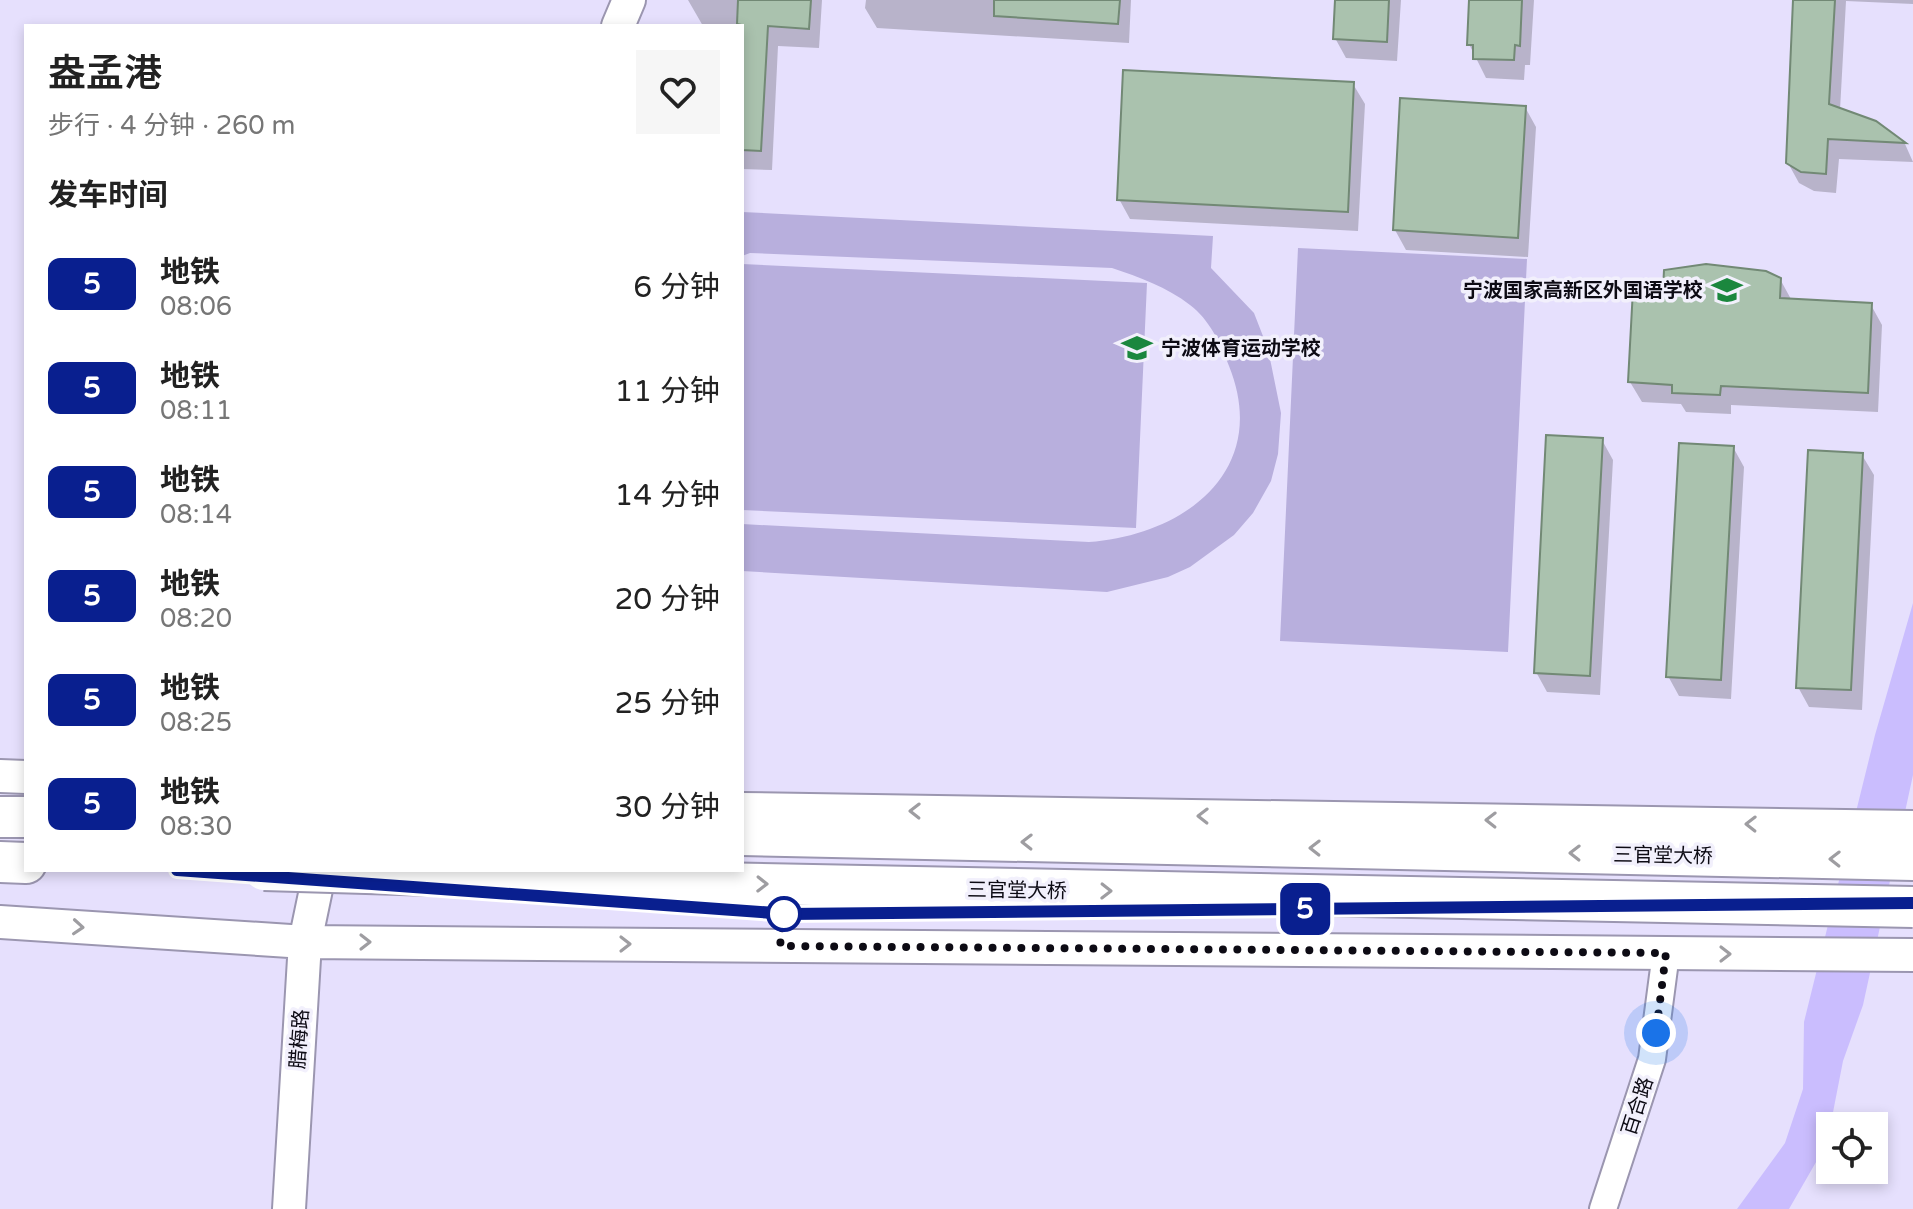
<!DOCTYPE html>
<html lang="zh">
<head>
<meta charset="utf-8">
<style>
	:root { --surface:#fff; --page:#f6f6f6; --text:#222; --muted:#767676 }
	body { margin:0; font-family:"Varela Round","Noto Sans SC",sans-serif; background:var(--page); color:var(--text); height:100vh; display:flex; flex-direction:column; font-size:30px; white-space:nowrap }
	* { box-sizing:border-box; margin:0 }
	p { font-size:26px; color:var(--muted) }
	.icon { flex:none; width:44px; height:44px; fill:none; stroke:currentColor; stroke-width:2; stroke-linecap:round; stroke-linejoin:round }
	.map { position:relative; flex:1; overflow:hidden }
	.drawer { position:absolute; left:24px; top:24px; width:720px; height:848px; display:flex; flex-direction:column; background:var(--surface); border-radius:0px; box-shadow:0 4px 12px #0003 }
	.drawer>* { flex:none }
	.badge { padding:0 16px; border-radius:12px; font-size:28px; line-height:52px }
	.fabs { position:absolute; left:1816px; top:1112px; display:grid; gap:16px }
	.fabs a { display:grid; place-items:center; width:72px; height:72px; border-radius:0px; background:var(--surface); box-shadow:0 4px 12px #0003; font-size:40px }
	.you { position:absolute; width:40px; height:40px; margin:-20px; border:6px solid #fff; border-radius:50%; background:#1a73e8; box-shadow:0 0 0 12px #1a73e833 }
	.map>.badge { position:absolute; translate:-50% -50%; box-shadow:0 0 0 4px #fff }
	h2 { padding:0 24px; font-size:30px; line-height:72px }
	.round { display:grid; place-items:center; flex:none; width:84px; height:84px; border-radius:0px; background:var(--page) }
	.summary { display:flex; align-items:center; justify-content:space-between; height:136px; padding:0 24px }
	h1 { font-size:38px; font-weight:600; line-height:60px }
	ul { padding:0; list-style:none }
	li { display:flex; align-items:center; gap:24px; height:104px; padding:0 24px }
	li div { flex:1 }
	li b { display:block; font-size:30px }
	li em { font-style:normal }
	li .badge { min-width:88px; font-weight:700; text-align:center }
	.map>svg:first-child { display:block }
	.pitch { fill:#b8afdd }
	.water { fill:#cabdfe }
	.shadow { fill:#0003 }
	.building { fill:#aac2ae; stroke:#728975; stroke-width:2 }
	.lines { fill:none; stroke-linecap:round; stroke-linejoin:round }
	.minor-casing { stroke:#9b96b0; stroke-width:30 }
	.tertiary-casing { stroke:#9b96b0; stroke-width:36 }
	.primary-casing { stroke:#9b96b0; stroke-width:44 }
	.minor { stroke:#fff; stroke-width:26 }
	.tertiary { stroke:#fff; stroke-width:32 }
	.primary { stroke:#fff; stroke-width:40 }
	.primary-bridge-casing { stroke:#9b96b0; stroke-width:44; stroke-linecap:butt }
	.primary-bridge { stroke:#fff; stroke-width:40 }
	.oneway { stroke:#9e9da1 }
	.line-casing { stroke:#fff; stroke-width:18 }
	.line { stroke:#091f8f; stroke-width:12 }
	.walk { stroke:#0d0b14; stroke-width:8; stroke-dasharray:0 14.4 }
	.stop-dot { fill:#fff; stroke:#091f8f; stroke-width:4 }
	.labels { text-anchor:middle; stroke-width:7; stroke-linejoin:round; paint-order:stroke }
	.poi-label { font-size:20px; font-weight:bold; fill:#0d0b14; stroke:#f2f0fc; text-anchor:end }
	.street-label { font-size:20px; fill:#0d0b14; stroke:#f2f0fc }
</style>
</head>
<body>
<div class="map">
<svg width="1913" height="1209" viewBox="0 0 1913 1209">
	<rect width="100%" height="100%" fill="#e6e0fd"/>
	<!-- pitch -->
	<path class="pitch" d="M742 212 1213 236 1211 268 1254 313 1268 349 1281 413 1278 454 1271 481 1253 513 1234 535 1190 567 1168 577 1107 592 742 571V524L1089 542C1185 535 1271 470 1229 366 1221 344 1209 319 1190 305 1167 287 1139 277 1112 268L750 253 742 256Z
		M1298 248 1527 259 1508 652 1280 641Z
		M742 264 1147 283 1136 528 742 510Z"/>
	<!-- water -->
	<path class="water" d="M1913 603V775L1863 1005 1843 1061 1827 1143 1789 1209H1737L1785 1143 1803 1089 1804 1022 1875 735Z"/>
	<!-- shadow -->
	<path class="shadow" d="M688 0H822L819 48 778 46 772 170 742 169V26H703Z
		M866 0H1131L1129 43 877 28 865 8Z
		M1337 0H1401L1397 61 1346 58 1335 38Z
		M1471 0H1534L1530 65H1525L1524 80 1486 78 1469 44Z
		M1795 0H1913V4L1846 1 1840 110 1875 123 1905 144 1913 162 1839 159 1836 193 1814 191 1799 183 1788 163Z
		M1353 84 1365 104 1358 231 1130 219 1119 199Z
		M1525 107 1536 127 1528 257 1406 250 1395 230Z
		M1780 279 1792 301 1871 305 1882 325 1878 412 1731 405V414L1686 412 1681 404 1642 402 1630 382 1664 292Z
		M1602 440 1613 460 1600 695 1547 692 1536 672Z
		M1733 447 1744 467 1731 699 1679 696 1668 676Z
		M1862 455 1874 475 1862 710 1809 707 1798 687Z"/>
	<!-- building -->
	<path class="building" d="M738 0H811L809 29 768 26 761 151 742 150V25L737 24Z
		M994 0H1120L1118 24 994 16Z
		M1335 0H1389L1387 42 1333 39Z
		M1469 0H1522L1520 46 1515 45 1514 60 1473 59V45H1467Z
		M1793 0H1835L1829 104 1876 121 1906 143 1828 139 1826 174 1801 172 1786 163Z
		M1123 70 1354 82 1348 212 1117 200Z
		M1400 98 1526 106 1518 238 1393 230Z
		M1706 264 1766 271 1781 278 1780 298 1872 303 1868 393 1721 386 1720 395 1672 393V385L1628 382 1633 289 1663 290 1664 270Z
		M1546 435 1603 438 1590 676 1534 673Z
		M1679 443 1734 446 1721 680 1666 677Z
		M1808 450 1863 453 1851 690 1796 688Z"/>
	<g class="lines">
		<!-- minor casing -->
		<g class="minor-casing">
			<path id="minor" d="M1603 1209 1652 1059 1666 953"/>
		</g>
		<!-- tertiary casing -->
		<g class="tertiary-casing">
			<path id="tertiary" d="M618 26 629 0
				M0 776 26 777
				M742 809 1913 827
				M0 922 305 942 1913 955
				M289 1209 305 942 320 870"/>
		</g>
		<!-- primary casing -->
		<g class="primary-casing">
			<path id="primary" d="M0 817H26
				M742 835 1913 860
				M0 862 26 863"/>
		</g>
		<!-- minor -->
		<use href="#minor" class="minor"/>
		<!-- tertiary -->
		<use href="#tertiary" class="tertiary"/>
		<!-- primary -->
		<use href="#primary" class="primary"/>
		<!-- primary-bridge casing -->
		<g class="primary-bridge-casing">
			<path id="primary-bridge" d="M264 870 713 883 1913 907"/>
		</g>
		<!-- primary-bridge -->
		<use href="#primary-bridge" class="primary-bridge"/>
	</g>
	<!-- one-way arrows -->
	<defs><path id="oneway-chevron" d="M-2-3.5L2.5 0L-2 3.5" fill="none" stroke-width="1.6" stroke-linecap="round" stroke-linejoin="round" transform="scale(2)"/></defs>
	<g class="oneway">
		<use href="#oneway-chevron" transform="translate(915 811) rotate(-179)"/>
		<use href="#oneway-chevron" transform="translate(1203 816) rotate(-179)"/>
		<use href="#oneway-chevron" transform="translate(1491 820) rotate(-179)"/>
		<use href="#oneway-chevron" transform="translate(1751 824) rotate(-179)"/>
		<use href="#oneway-chevron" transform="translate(1027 842) rotate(-179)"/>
		<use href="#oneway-chevron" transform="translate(1315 848) rotate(-179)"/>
		<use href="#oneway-chevron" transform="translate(1575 853) rotate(-179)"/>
		<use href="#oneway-chevron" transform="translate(1835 859) rotate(-179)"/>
		<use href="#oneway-chevron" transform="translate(762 884) rotate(1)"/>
		<use href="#oneway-chevron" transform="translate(1106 891) rotate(1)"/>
		<use href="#oneway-chevron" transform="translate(78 927) rotate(4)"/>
		<use href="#oneway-chevron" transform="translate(365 942)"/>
		<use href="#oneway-chevron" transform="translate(625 944)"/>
		<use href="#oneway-chevron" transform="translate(1725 954)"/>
	</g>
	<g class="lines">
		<!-- line casing -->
		<g class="line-casing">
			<path id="line" d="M177 870 788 914 1913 903"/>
		</g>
		<!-- line -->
		<use href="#line" class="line"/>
		<!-- walk -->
		<path class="walk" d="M784 914 780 946 1666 953 1656 1033"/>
	</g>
	<!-- icons -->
	<defs>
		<g id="school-bare" transform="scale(2.4)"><path d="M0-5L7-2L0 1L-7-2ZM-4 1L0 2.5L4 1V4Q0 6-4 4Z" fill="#1b873e" stroke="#f2f0fc" stroke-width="2.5" paint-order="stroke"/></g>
	</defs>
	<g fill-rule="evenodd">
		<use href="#school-bare" x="1727" y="290"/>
		<use href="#school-bare" x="1137" y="348"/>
	</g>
	<!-- markers -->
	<circle class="stop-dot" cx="784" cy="914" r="16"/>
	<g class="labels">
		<!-- poi labels -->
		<g class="poi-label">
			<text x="1703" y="297">宁波国家高新区外国语学校</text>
			<text x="1161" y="355" text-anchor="start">宁波体育运动学校</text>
		</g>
		<!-- street labels -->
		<g class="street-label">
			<text transform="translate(1663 855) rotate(1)" y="7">三官堂大桥</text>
			<text transform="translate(1017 890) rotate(1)" y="7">三官堂大桥</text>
			<text transform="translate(299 1039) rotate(-86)" y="7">腊梅路</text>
			<text transform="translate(1637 1106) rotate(-72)" y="7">百合路</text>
		</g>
	</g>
</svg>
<div class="fabs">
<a><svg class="icon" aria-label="locate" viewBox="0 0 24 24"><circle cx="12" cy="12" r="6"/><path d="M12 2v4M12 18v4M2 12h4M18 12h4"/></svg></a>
</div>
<div class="you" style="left:1656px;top:1033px"></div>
<b class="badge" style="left:1305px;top:909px;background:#091f8f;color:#fff">5</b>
<section class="drawer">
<div class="summary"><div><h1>盎孟港</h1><p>步行 · 4 分钟 · 260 m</p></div><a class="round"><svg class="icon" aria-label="heart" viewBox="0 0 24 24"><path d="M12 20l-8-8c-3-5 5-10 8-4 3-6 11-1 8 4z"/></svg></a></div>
<h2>发车时间</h2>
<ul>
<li><span class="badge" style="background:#091f8f;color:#fff">5</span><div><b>地铁</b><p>08:06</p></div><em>6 分钟</em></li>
<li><span class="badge" style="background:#091f8f;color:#fff">5</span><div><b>地铁</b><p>08:11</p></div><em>11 分钟</em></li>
<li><span class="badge" style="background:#091f8f;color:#fff">5</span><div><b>地铁</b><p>08:14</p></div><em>14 分钟</em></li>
<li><span class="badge" style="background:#091f8f;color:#fff">5</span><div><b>地铁</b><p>08:20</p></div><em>20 分钟</em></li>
<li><span class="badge" style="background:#091f8f;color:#fff">5</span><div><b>地铁</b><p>08:25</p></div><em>25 分钟</em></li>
<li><span class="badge" style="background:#091f8f;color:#fff">5</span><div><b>地铁</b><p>08:30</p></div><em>30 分钟</em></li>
</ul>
</section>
</div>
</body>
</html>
